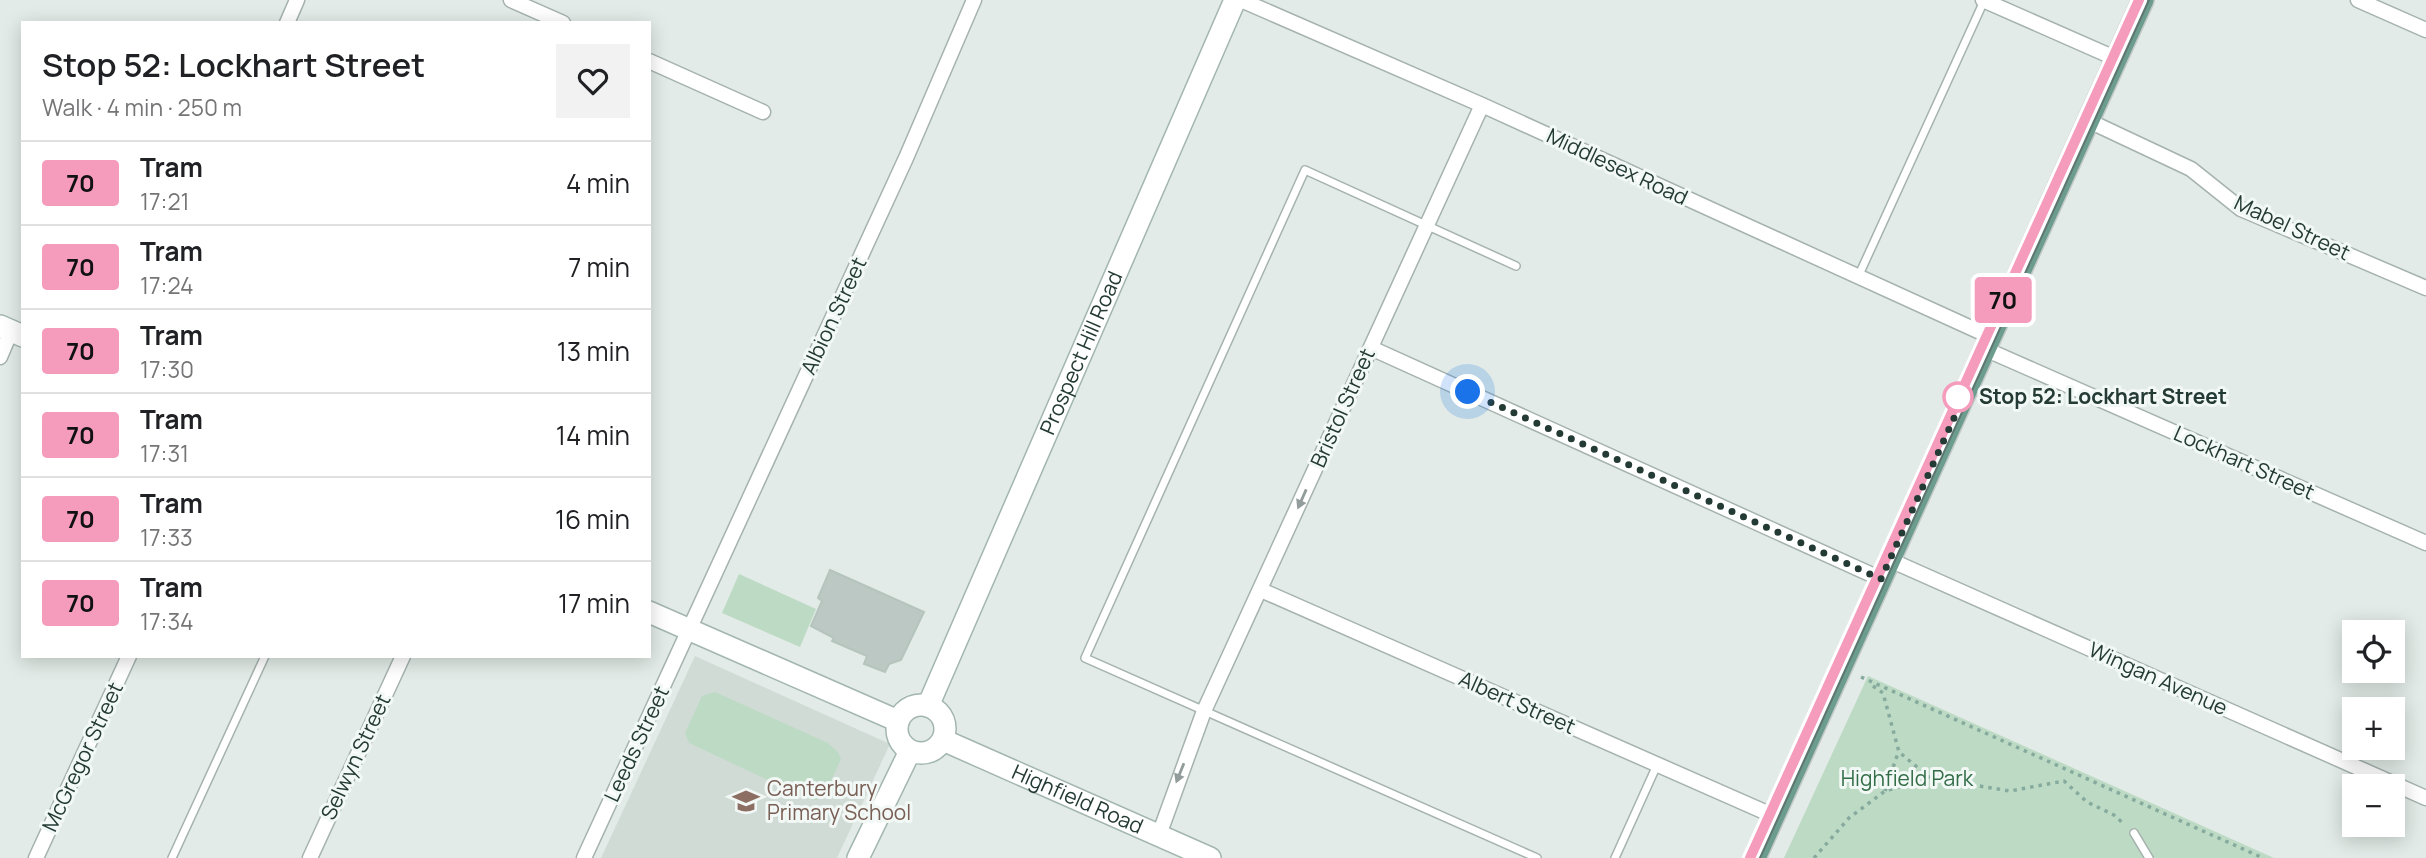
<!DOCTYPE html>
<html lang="en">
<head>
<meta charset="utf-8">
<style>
	:root { --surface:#fff; --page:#f2f2f2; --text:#202124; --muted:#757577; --line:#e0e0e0 }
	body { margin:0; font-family:Manrope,sans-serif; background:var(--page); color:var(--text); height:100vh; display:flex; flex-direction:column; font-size:26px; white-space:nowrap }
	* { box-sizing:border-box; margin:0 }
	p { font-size:23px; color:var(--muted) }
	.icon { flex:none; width:38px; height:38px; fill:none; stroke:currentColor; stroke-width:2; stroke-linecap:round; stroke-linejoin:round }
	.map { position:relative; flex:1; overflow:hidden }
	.drawer { position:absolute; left:21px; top:21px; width:630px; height:637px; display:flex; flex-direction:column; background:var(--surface); border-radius:0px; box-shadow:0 4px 18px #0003 }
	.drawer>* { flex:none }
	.badge { padding:0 14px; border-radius:5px; font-size:24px; line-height:46px }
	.tools { position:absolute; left:2342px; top:620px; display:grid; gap:14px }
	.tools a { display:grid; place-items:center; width:63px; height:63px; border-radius:0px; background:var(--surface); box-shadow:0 4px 18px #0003; font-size:35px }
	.you { position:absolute; width:35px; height:35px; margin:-18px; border:5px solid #fff; border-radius:50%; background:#1a73e8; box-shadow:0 0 0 10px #1a73e833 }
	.map>.badge { position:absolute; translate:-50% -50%; box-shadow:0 0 0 4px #fff }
	.round { display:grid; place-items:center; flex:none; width:74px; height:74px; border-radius:0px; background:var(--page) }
	.head { display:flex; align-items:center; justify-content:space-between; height:119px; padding:0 21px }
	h1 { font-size:33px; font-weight:600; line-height:52px }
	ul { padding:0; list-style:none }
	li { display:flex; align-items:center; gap:21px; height:84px; padding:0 21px; border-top:2px solid var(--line) }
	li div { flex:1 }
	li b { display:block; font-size:26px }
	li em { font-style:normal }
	li .badge { min-width:77px; font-weight:700; text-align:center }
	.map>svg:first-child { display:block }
	.built { fill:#d1dbd6 }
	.green { fill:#bddac4 }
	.building { fill:#bbc8c3; stroke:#b5c4bd; stroke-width:2 }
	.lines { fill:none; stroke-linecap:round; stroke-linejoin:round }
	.lane-casing { stroke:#a5b2ae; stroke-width:10 }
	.street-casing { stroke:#a5b2ae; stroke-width:17 }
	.secondary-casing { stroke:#a2b6ae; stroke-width:24 }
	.primary-casing { stroke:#c2c8c6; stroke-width:24 }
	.path { stroke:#86ab9e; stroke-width:3.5; stroke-dasharray:3.5 5; stroke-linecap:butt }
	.lane { stroke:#fff; stroke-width:7 }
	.street { stroke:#fff; stroke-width:14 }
	.secondary { stroke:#fff; stroke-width:21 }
	.primary { stroke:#6b9c8e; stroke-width:21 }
	.tram { stroke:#5e766f; stroke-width:2 }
	.oneway { fill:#929c9a }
	.line-casing { stroke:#fff; stroke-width:16 }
	.line { stroke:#f59bbb; stroke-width:10 }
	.walk { stroke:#243a34; stroke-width:7; stroke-dasharray:0 12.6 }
	.stop-dot { fill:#fff; stroke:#f59bbb; stroke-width:3.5 }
	.labels { text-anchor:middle; stroke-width:6; stroke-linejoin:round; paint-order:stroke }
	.street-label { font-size:21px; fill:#243a34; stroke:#f2f8f5 }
	.stop-label { font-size:21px; font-weight:bold; fill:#243a34; stroke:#f2f8f5; text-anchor:start }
	.park-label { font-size:21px; fill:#326d47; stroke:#f2f8f5 }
	.education-label { font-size:21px; fill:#785e54; stroke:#f2f8f5; text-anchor:start }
</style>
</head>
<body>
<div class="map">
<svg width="2426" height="858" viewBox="0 0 2426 858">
	<rect width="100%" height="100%" fill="#e2ebe7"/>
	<!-- built -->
	<path class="built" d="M695 656 890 744 837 858H601Z"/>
	<!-- green -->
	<path class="green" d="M739 574 816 609 800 647 722 613Z
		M1868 676 2274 858H1784Z
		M715 692 828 743 838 752 841 759 824 796 816 800 806 798 689 743 685 733 702 696Z"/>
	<!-- building -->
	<path class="building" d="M830 570 924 612 901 660 889 664 885 672 864 664 867 656 832 641 834 638 811 626 822 601 818 598Z"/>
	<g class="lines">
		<!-- lane casing -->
		<g class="lane-casing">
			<path id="lane" d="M1516 266 1305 170 1085 658 1537 858
				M1858 277 1984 1
				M2134 833 2149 858
				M172 858 265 656
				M1615 858 1657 765"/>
		</g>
		<!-- street casing -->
		<g class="street-casing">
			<path id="street" d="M511 0 563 23
				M1241 0 1482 105 1991 337
				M1983 0 2117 59
				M2358 0 2426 30
				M287 23 297 0
				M649 61 763 112
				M2089 121 2191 169 2241 209 2426 288
				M1371 348 1881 579
				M1985 349 2426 543
				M0 357 11 331
				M1890 560 2426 798
				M1261 590 1774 816
				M1159 835 1204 711 1482 105
				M36 858 129 656
				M310 858 403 656
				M584 858 906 158 974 0"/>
		</g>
		<!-- secondary casing -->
		<g class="secondary-casing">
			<g id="secondary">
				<path d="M0 326 23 336"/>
				<path d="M649 612 898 721"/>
				<circle cx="921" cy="729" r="24"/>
				<path id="s1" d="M928 706 1235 0"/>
				<path id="s2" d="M943 740 1210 858"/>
				<path d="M858 858 910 751"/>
			</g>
		</g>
		<!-- primary casing -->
		<g class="primary-casing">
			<path id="primary" d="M1755 858 2143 0"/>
		</g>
		<!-- path -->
		<path class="path" d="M1861 677 2263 858
			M1873 686 1883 693 1899 752 1930 778
			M1885 791 1898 753
			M1814 858 1849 818 1885 791 1930 778 2010 791 2064 781 2087 802 2114 815 2125 825"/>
		<!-- lane -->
		<use href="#lane" class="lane"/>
		<!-- street -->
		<use href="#street" class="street"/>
		<!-- secondary -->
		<use href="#secondary" class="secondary"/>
		<!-- primary -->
		<use href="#primary" class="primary"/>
		<!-- tram -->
		<path class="tram" d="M1760 858 2149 0"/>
	</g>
	<!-- one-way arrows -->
	<defs><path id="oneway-solid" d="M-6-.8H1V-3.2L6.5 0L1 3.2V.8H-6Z" transform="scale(1.75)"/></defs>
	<g class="oneway">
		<use href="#oneway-solid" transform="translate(1302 499) rotate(114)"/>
		<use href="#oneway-solid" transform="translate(1180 773) rotate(112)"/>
	</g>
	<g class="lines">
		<!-- line casing -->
		<g class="line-casing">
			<path id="line" d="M1750 858 2139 0"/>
		</g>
		<!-- line -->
		<use href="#line" class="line"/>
		<!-- walk -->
		<path class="walk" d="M1468 392 1881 579 1964 396 1958 397"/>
	</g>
	<!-- icons -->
	<defs>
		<g id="school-bare" transform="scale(2.1)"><path d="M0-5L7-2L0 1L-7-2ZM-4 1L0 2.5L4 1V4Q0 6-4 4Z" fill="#8d6e63" stroke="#f2f8f5" stroke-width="2.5" paint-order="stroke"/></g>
	</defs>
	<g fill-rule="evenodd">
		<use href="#school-bare" x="746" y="801"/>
	</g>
	<!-- markers -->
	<circle class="stop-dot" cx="1958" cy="397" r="14"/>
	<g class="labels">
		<!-- street labels -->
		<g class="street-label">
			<text transform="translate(1617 167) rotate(25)" y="7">Middlesex Road</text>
			<text transform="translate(2292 228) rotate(25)" y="7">Mabel Street</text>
			<text transform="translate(834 316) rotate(-65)" y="7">Albion Street</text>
			<text dy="7" stroke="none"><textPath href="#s1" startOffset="385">Prospect Hill Road</textPath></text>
			<text transform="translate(1343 408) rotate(-66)" y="7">Bristol Street</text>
			<text transform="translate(2244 463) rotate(24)" y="7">Lockhart Street</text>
			<text transform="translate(2158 679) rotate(24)" y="7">Wingan Avenue</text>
			<text transform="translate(1517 703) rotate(24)" y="7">Albert Street</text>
			<text transform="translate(637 744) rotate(-65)" y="7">Leeds Street</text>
			<text transform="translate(83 757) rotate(-65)" y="7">McGregor Street</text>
			<text transform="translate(356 757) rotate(-65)" y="7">Selwyn Street</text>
			<text dy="7" stroke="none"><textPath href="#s2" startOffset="147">Highfield Road</textPath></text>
		</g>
		<!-- stop labels -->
		<g class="stop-label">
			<text x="1979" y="404">Stop 52: Lockhart Street</text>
		</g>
		<!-- park labels -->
		<g class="park-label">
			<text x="1907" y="786">Highfield Park</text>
		</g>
		<!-- education labels -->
		<g class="education-label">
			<text x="767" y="796">Canterbury<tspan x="767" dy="24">Primary School</tspan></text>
		</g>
	</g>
</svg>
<div class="tools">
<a><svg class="icon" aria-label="locate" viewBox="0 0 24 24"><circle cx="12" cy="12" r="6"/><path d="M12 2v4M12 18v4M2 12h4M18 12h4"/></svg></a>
<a>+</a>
<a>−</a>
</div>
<div class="you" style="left:1468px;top:392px"></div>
<b class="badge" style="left:2003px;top:300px;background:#f59bbb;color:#111">70</b>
<section class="drawer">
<div class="head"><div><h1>Stop 52: Lockhart Street</h1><p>Walk · 4 min · 250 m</p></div><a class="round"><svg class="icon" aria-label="heart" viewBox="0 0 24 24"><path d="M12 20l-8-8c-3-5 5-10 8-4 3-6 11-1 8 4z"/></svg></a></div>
<ul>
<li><span class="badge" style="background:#f59bbb;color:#111">70</span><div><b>Tram</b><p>17:21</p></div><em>4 min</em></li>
<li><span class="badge" style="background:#f59bbb;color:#111">70</span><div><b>Tram</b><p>17:24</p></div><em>7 min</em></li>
<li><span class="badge" style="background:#f59bbb;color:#111">70</span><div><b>Tram</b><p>17:30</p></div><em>13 min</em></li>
<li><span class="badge" style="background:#f59bbb;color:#111">70</span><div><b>Tram</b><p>17:31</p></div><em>14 min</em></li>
<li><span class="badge" style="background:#f59bbb;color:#111">70</span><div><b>Tram</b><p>17:33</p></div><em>16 min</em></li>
<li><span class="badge" style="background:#f59bbb;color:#111">70</span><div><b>Tram</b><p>17:34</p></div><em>17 min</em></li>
</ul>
</section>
</div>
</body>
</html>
